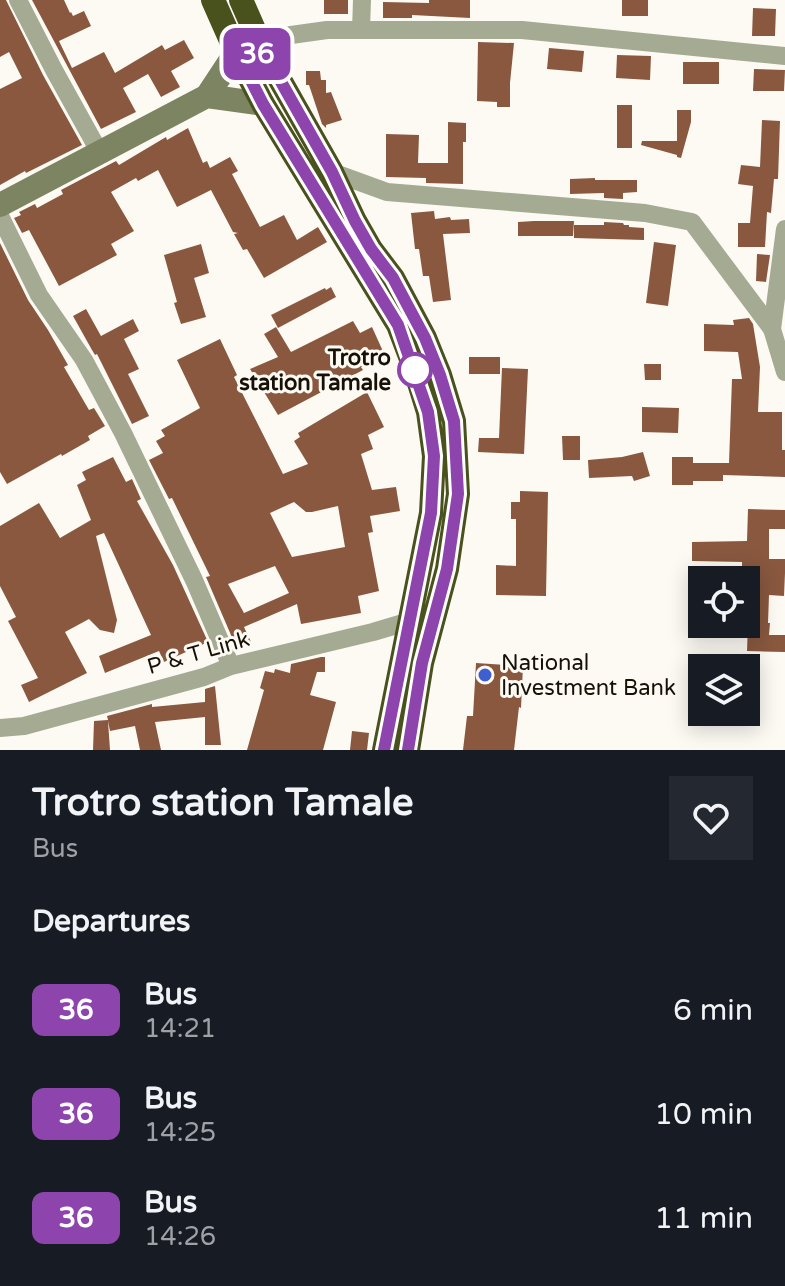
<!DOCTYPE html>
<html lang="en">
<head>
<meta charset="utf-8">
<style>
	:root { --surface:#171b24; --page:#242831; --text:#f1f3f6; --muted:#9ea1a6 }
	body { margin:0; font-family:"Varela Round",sans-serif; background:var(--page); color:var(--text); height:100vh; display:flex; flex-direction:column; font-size:30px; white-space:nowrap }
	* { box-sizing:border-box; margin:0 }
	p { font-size:26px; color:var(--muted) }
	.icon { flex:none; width:44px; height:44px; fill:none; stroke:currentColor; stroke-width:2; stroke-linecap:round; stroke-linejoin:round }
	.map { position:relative; height:750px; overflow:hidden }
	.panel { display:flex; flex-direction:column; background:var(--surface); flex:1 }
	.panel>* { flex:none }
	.badge { padding:0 16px; border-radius:12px; font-size:28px; line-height:52px }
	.buttons { position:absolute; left:688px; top:566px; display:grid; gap:16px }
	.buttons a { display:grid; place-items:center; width:72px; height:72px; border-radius:0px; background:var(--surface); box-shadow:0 4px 20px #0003; font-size:40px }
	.map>.badge { position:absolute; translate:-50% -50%; box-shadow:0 0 0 4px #fff }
	h2 { padding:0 32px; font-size:30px; line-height:72px }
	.round { display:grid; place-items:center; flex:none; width:84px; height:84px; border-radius:0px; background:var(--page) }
	.head { display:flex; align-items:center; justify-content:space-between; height:136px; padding:0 32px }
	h1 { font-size:38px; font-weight:800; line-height:60px }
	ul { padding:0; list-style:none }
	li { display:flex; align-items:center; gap:24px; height:104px; padding:0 32px }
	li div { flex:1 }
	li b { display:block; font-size:30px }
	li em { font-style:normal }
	li .badge { min-width:88px; font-weight:700; text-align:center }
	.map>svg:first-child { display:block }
	.building { fill:#89583f; fill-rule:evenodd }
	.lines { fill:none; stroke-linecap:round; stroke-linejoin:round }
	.street { stroke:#a5aa92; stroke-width:18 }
	.secondary { stroke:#7d8461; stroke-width:24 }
	.highway { stroke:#49511c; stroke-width:24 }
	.line-casing { stroke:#fff; stroke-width:18 }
	.line { stroke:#8e44ad; stroke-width:12 }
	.stop-dot { fill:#fff; stroke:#8e44ad; stroke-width:4 }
	.poi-dot { fill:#3e5fd1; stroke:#fdfaf4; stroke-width:3 }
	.labels { text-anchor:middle; stroke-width:6; stroke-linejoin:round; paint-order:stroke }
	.stop-label { font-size:22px; font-weight:bold; fill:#161007; stroke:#fdfaf4; text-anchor:end }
	.street-label { font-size:22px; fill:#161007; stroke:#fdfaf4 }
	.poi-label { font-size:22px; fill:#161007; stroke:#fdfaf4; text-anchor:start }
</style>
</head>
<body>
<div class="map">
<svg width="785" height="750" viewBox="0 0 785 750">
	<rect width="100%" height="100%" fill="#fdfaf4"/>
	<!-- building -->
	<path class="building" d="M0 0H6L43 75 82 145 26 173 25 171 0 185V89L22 78 9 52 0 57Z
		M32 0H64L70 13 71 12 73 16 84 11 91 26 59 41 72 68 104 52 115 73 162 45 165 50 184 40 194 58 171 71 180 87 161 97 148 74 123 88 136 112 101 129Z
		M324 0H348V14H324Z
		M429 0H470V18L412 15V18H383V2L429 3Z
		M622 0H648V16H622Z
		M753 8 776 9 775 36H752Z
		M478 42 514 43 510 83V107H497V102L477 101Z
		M549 48 584 51 582 72 547 69Z
		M617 55 651 56 650 80 616 78Z
		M683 62H719V84H683Z
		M754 69 785 70 784 91H753Z
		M306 71H320L321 80H326V93L331 92 342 120 326 125V128L322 124 309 85H306Z
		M617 105H632V148H617Z
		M677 110H691V122L681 158 677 157V155L641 145 642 141H677Z
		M762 120 780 121 778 179H774L771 213 767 212 765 247H738V223H750L753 186 738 184 741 165 760 167Z
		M448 122 466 123V142H463V184L426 183V178L386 177V134L419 135 418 163H448Z
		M188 128 203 163 207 161 210 168 230 157 238 171 232 174 260 227 284 215 297 240 318 227 327 242 264 278 247 249 243 250 234 234 238 233 233 232 211 190 177 207 158 170 138 181 136 178 111 192 134 231 111 244 117 255 59 286 29 230 22 233 14 218 21 215 19 212 35 204 37 208 63 194 61 190 116 161 119 165 166 137 167 140Z
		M595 178V180H637V192L623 193V199L604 198V193L570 194V179Z
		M434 211 435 219 450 217 451 220 469 219 470 233 443 234 451 300 433 302 429 276H423L419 249H415L411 213Z
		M534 221H574L573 236H518V222Z
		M604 222 623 223 624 225H629V227L644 228V240L574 238V225H604Z
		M654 242 676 245 668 306 646 303Z
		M0 243 28 300 48 330 68 365 64 367 89 410 94 408 105 426 88 436 90 440 62 456 61 454 7 484 0 472Z
		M201 244 209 273 194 278 206 317 181 324 174 303 177 302 164 255Z
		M757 254 770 255 766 282 756 281Z
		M331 287 336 297 278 328 271 315 325 288 326 290Z
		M86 309 101 336 133 319 139 331 124 339 139 369 128 374 149 416 132 424 97 354 95 355 92 350 73 316Z
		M749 318 753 324 760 367 758 412H782V450H785V477L723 475V481H693V485H672V457H693V463H729L732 379H742L738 352 704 351V324L734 325 733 320Z
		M353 321 360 333 372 327 386 358 361 367 363 370 278 415 250 369 278 357 264 334 276 327 291 352Z
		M220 339 237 375 234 377 283 474 308 464 294 441 300 437 298 433 367 392 384 427 368 435 373 449 361 454 372 490 396 487 400 511 370 516 373 532 368 533 379 591 358 596 361 613 301 624 297 604 244 627 251 642 237 649 206 577 210 576 172 498 169 499 149 460 163 453 156 441 165 436 161 430 200 408 177 360ZM294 502 306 512H312L338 506 345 547 292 557 270 513ZM275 566 289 593 244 613 228 584Z
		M469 357H500V374H469Z
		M644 364H661V380H645Z
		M502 368 528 369 524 454 478 452 479 438H499Z
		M642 407 679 408 678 433 642 432Z
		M562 436H580V460H563Z
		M643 452 650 476 634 481 632 476 589 478 588 460 622 457Z
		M113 457 126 482 132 479 141 499 137 501 173 565 208 642 164 662 159 651 105 673 99 656 151 635 104 533 96 536 117 620 114 633 100 630 89 619 65 632 87 673 29 702 21 685 38 678 8 621 16 617 0 586V526L39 503 60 538 91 520 77 485 86 480 82 472Z
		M520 491 548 492 546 596 496 595V565L516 566V519H511V502H520Z
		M748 509 785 510V529H769V559H785V573L784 596 769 595 768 623H770L769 635H785V652L747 651 749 595H746V580H742V562L692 561V542L747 541Z
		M321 657H325V672H317L310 695 336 702 323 750H247L264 690 260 688 265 671 274 673 275 669 290 673 291 664Z
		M476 663 523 666 521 708 519 707 514 750H463L467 716H473Z
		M215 686 221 745H205V717L155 722 161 750H140L135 726 110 731 108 721 110 750H93L94 721 108 720 107 716 152 704V707L205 702V689Z
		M352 731 369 733 367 750H350Z"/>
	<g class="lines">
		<!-- street -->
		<path class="street" d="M18 0 54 70 100 153
			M361 30 362 0
			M263 50 291 35 327 30H522L785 56
			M332 172 387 192 645 213 692 222 772 329
			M0 216 39 295 84 360 123 433 194 580 231 666
			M785 229 772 329 785 372
			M0 728 24 726 204 677 231 666 373 632 410 621"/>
		<!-- secondary -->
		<path class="secondary" d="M207 96 263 104
			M0 205 207 96 236 52"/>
		<!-- highway -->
		<path class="highway" d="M213 0 236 52 263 104 398 325 414 367 428 412 434 456 431 513 384 750
			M241 0 263 50 332 172 355 221 371 249 393 278 425 338 440 375 454 421 458 494 447 569 422 663 408 750"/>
	</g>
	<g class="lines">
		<!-- line casing -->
		<g class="line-casing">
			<path id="line" d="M384 750 431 513 434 456 428 412 398 325 263 104 241 61 263 50 332 172 355 221 371 249 393 278 425 338 440 375 454 421 458 494 447 569 422 663 408 750"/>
		</g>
		<!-- line -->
		<use href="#line" class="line"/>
	</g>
	<!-- markers -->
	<circle class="stop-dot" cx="415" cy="370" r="16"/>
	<circle class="poi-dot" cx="485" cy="675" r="8"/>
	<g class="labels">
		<!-- stop labels -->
		<g class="stop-label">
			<text x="391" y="365">Trotro<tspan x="391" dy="25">station Tamale</tspan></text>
		</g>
		<!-- street labels -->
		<g class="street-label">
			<text transform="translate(198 652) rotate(-16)" y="8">P &amp; T Link</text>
		</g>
		<!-- poi labels -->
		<g class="poi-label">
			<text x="501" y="670">National<tspan x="501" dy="25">Investment Bank</tspan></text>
		</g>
	</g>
</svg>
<div class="buttons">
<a><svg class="icon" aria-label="locate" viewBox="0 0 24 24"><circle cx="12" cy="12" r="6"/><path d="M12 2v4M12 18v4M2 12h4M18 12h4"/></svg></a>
<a><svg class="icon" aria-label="layers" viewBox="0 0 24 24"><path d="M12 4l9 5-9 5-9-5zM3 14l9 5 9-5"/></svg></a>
</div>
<b class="badge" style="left:257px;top:54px;background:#8e44ad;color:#fff">36</b>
</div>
<section class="panel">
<div class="head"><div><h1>Trotro station Tamale</h1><p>Bus</p></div><a class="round"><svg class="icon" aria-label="heart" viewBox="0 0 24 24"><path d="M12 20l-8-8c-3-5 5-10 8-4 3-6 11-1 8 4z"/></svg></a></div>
<h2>Departures</h2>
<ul>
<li><span class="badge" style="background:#8e44ad;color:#fff">36</span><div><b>Bus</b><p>14:21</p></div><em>6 min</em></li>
<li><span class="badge" style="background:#8e44ad;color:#fff">36</span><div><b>Bus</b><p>14:25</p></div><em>10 min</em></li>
<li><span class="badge" style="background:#8e44ad;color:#fff">36</span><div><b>Bus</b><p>14:26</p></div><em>11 min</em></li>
</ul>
</section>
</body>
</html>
